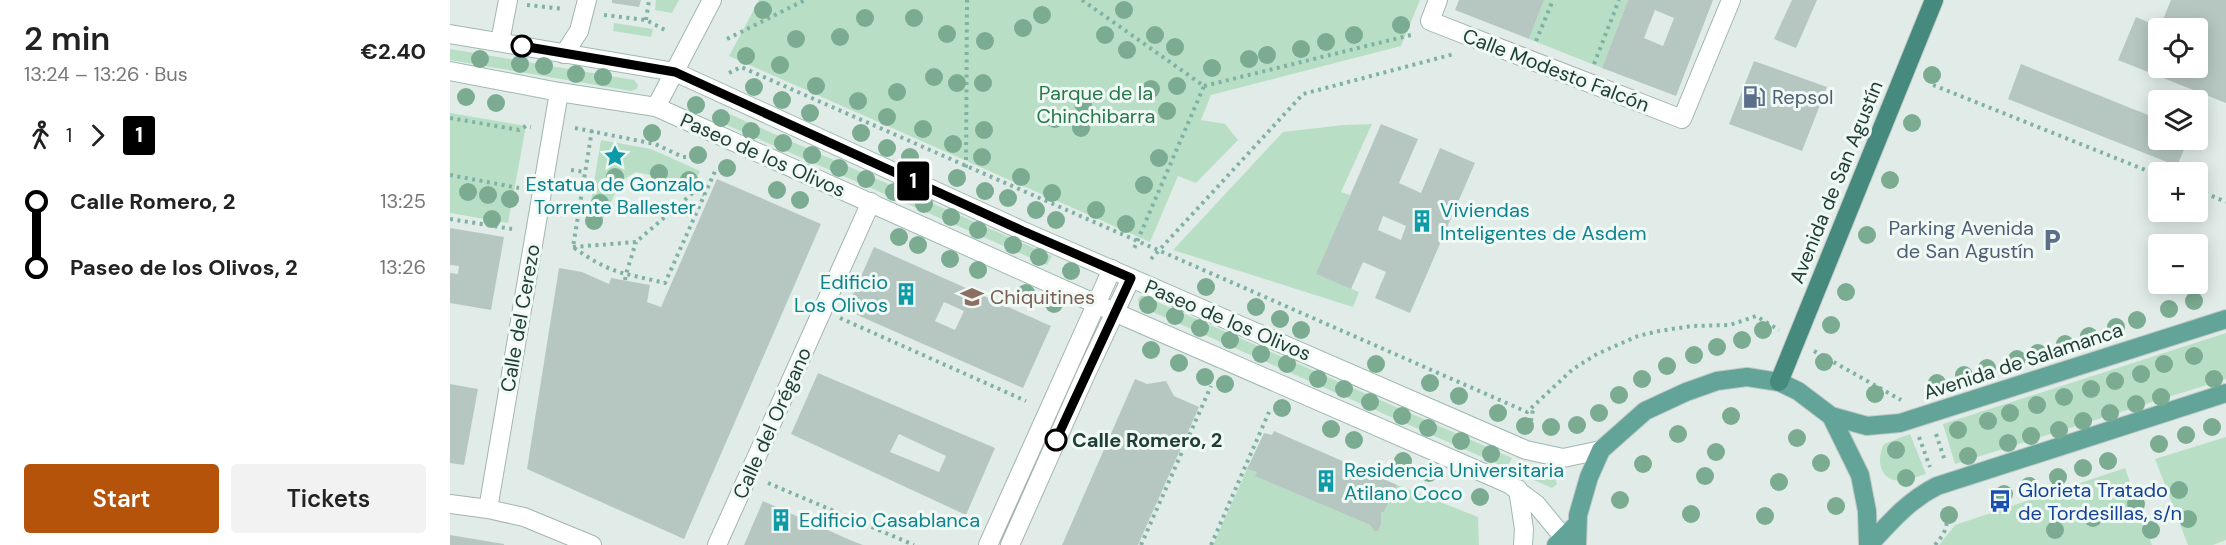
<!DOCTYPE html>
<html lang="en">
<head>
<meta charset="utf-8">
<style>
	:root { --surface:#fff; --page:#f2f2f2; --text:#222; --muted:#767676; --accent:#b45309 }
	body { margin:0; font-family:"DM Sans",sans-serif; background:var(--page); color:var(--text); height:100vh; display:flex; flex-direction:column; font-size:22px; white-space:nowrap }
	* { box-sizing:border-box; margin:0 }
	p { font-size:20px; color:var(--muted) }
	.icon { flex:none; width:33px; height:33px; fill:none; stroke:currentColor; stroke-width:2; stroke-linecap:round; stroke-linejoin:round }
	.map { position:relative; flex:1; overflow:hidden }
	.drawer { display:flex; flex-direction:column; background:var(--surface); width:450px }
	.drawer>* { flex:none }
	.badge { padding:0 12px; border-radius:4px; font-size:21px; line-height:39px }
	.buttons { position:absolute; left:1698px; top:18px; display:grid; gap:12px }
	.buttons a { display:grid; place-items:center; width:60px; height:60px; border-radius:6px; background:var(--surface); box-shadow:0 3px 15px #0003; font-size:30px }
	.map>.badge { position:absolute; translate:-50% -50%; box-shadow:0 0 0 3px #fff }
	.legs { display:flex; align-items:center; gap:9px; height:66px; padding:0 24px; font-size:20px }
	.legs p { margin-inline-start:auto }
	.head { display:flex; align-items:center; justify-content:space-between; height:102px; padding:0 24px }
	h1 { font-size:33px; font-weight:600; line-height:45px }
	.primary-button { display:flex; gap:12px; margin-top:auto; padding:12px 24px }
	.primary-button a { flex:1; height:69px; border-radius:6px; background:var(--accent); color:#fff; font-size:24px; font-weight:600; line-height:69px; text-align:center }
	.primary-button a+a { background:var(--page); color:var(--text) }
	ul { padding:0 24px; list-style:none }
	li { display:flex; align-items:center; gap:21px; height:66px; font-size:22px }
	li i { display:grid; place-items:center; width:9px; height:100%; margin:0 8px; background:currentColor }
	li i::after { content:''; width:15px; height:15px; margin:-8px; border:4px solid; border-radius:50%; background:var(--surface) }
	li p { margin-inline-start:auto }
	li:first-child i { background:linear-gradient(#0000 50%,currentColor 0) }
	li:last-child i { background:linear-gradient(currentColor 50%,#0000 0) }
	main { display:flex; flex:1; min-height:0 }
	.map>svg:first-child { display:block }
	.green { fill:#b8dfc5 }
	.building { fill:#b6c7c1; fill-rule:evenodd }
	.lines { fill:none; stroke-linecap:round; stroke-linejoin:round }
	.pedestrian-casing { stroke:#a3b4b0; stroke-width:20 }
	.minor-casing { stroke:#a3b4b0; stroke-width:20 }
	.secondary-casing { stroke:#9eb9b1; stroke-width:20 }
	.primary-casing { stroke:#c1c9c7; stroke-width:20 }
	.trunk-casing { stroke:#c1c9c7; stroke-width:20 }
	.path { stroke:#7fb2a5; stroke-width:4; stroke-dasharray:3 4.5; stroke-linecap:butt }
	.pedestrian { stroke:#fff; stroke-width:18 }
	.minor { stroke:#fff; stroke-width:18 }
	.secondary { stroke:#fff; stroke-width:18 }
	.primary { stroke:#62a598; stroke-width:18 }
	.trunk { stroke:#46897d; stroke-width:18 }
	.tree { fill:#7bac92 }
	.line-1-casing { stroke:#fff; stroke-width:14 }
	.line-1 { stroke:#000; stroke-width:9 }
	.stop-1-dot { fill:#fff; stroke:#000; stroke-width:3 }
	.labels { text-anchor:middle; stroke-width:6; stroke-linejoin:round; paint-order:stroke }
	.street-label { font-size:20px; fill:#203e38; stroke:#f1f9f5 }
	.park-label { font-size:20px; fill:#27784b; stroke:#f1f9f5 }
	.service-label { font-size:20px; fill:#4e5e75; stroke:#f1f9f5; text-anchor:start }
	.culture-label { font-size:20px; fill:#0d838f; stroke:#f1f9f5; text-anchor:start }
	.education-label { font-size:20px; fill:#785e54; stroke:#f1f9f5; text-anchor:start }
	.stop-label { font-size:20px; font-weight:bold; fill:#203e38; stroke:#f1f9f5; text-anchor:start }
	.transit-label { font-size:20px; fill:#164399; stroke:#f1f9f5; text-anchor:start }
</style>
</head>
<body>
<main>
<section class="drawer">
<div class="head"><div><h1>2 min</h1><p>13:24 – 13:26 · Bus</p></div><b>€2.40</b></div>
<div class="legs"><svg class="icon" aria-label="walk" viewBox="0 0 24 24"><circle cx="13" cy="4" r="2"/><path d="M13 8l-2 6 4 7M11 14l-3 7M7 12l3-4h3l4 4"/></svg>1<svg class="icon" aria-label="forward" viewBox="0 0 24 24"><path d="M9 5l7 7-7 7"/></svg><b class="badge" style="background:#000;color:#fff">1</b></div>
<ul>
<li><i style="color:#000"></i><b>Calle Romero, 2</b><p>13:25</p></li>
<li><i style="color:#000"></i><b>Paseo de los Olivos, 2</b><p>13:26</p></li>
</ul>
<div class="primary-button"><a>Start</a><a>Tickets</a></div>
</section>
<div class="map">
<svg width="1776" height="545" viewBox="0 0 1776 545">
	<rect width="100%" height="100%" fill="#e1ece8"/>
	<!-- green -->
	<path class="green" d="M206 0H229L222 13 205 10Z
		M309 0H970L951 46 761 95 751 120 775 124 788 140 746 183 728 176 700 242 279 56Z
		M1094 0H1178L1152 68 1079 39Z
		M164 23 203 29 201 37 163 31Z
		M0 49 184 80 188 85 187 89 181 91 0 60Z
		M0 113 76 126 58 223 0 213Z
		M277 113 602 256 597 265 272 123Z
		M922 124 891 192 900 195 867 274 909 292 903 307 723 250 833 132 893 125Z
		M151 140 201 149 250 171 244 185 186 172 171 181 149 227 137 225Z
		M691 296H694L1062 458 1057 468 689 306 688 299Z
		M1776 333V379L1505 464 1493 424Z
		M1460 434 1476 474C1469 476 1461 479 1453 480 1431 484 1425 460 1434 444Z
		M1776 437V540L1763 545H1738L1705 459Z
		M1077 465 1105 478 1107 484 1102 488 1072 475Z
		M1675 468 1702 545H1489L1505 525Z
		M797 469 807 472 806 476 920 525 924 531H928L931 525V512H934L947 485 1028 517 1029 545H763Z"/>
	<!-- building -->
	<path class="building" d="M162 0H191L189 7 162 3Z
		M1009 0H1094L1079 39 1005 10Z
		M1178 0H1263L1226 96 1152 68ZM1205 10 1224 18 1213 46 1194 38Z
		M1342 0H1367L1346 48 1324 39Z
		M1721 0H1776V103L1668 60 1686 17 1710 27ZM1709 28H1748V68H1708Z
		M1304 61 1377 87 1352 151 1279 124Z
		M1571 64 1708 119V140H1738L1727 166 1558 99Z
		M931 124 968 139 949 183 971 193 990 148 1025 163 960 313 925 298 936 272 913 262 901 289 866 274ZM933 216 956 226 951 240 928 230Z
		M267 179 371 224 234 539 77 469 109 268 132 272 159 284 161 278 200 285 197 302 211 307Z
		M0 228 54 237 41 310 0 303V273L8 274 9 266 0 265Z
		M424 247 601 326 573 388 396 310ZM494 302 514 311 505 330 485 321Z
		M368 373 545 448 516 515 341 434ZM449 434 496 456 489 472 440 452Z
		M685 379 697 384 716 381 724 396 749 407 688 545H612Z
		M0 384 28 389 14 465 0 463Z
		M824 431 947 485 934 512H931V525L928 531H924L920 525 805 476 807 472 797 469 814 433 822 435Z
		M313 501 400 540 413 545H294Z
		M0 535 54 544V545H0Z"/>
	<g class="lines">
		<!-- pedestrian casing -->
		<g class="pedestrian-casing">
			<path id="pedestrian" d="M988 0 980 21 1232 119 1281 0"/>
		</g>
		<!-- minor casing -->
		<g class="minor-casing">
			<path id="minor" d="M50 42 58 0
				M114 54 129 31 137 0
				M206 107 262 0
				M0 504 38 509 74 517 142 545
				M38 509 109 92
				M267 545 421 202
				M538 545 662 269
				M560 545 635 376 681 278"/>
		</g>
		<!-- secondary casing -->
		<g class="secondary-casing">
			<path id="secondary" d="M0 34 225 72 573 231 1076 450 1113 458 1151 450
				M0 71 109 92 206 107 664 312 1059 484 1086 504 1120 545
				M1068 489 1074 529 1073 545"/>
		</g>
		<!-- primary casing -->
		<g class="primary-casing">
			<path id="primary" d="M1381 416 1417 426 1450 423 1776 319
				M1106 545 1126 525
				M1127 545 1128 515 1139 477 1151 450 1195 411 1236 392 1267 381 1297 377 1329 382 1348 391 1381 416 1410 475 1417 511 1418 545
				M1419 545C1440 522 1459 500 1487 486L1776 393"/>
		</g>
		<!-- trunk casing -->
		<g class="trunk-casing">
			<path id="trunk" d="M1329 382 1484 0"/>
		</g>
		<!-- path -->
		<path class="path" d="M632 0 754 86 683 251
			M77 5 114 9
			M154 15 196 20 217 31
			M196 20 199 0
			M277 39 355 0
			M1086 41 1103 0
			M1144 64 1169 0
			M279 73 291 67 1077 412 1123 369 1147 354 1188 336 1209 331 1242 326 1280 325 1306 316 1329 330
			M1483 85 1708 175
			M754 86 965 34
			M0 118 69 130 76 126 81 127
			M125 128 205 144 233 157H241L246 149
			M142 130 123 247C140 259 156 269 176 274L186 242
			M121 170 135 172
			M512 174 516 166 517 0
			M0 175 69 188
			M1748 190 1776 202
			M0 219 62 229
			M123 247 186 242 245 191 254 195
			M701 259 853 94 1004 54
			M175 280 176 274 215 283 266 169
			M390 318 576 401
			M1364 351 1451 400
			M1081 421 1083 409
			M1486 434 1495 461
			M1469 437 1480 467
			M318 483 464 545
			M691 545 761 386
			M761 545 819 412
			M1485 545C1498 529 1499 525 1493 505"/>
		<!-- pedestrian -->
		<use href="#pedestrian" class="pedestrian"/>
		<!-- minor -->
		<use href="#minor" class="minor"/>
		<!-- secondary -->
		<use href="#secondary" class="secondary"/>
		<!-- primary -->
		<use href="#primary" class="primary"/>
		<!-- trunk -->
		<use href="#trunk" class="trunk"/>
	</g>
	<!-- trees -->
	<g class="tree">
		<circle cx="313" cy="10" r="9"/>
		<circle cx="674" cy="10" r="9"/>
		<circle cx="592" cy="15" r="9"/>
		<circle cx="415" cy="18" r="9"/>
		<circle cx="464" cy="18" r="9"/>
		<circle cx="951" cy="25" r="9"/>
		<circle cx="573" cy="28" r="9"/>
		<circle cx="497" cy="34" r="9"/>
		<circle cx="655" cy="35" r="9"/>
		<circle cx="705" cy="35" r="9"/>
		<circle cx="904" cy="35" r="9"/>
		<circle cx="390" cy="37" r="9"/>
		<circle cx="346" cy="39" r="9"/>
		<circle cx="535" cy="41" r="9"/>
		<circle cx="876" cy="42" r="9"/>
		<circle cx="725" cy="47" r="9"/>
		<circle cx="851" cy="49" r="9"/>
		<circle cx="677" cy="50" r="9"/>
		<circle cx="817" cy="55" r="9"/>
		<circle cx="296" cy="56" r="9"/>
		<circle cx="30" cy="59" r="9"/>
		<circle cx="799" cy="59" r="9"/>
		<circle cx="70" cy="64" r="9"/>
		<circle cx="330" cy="65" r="9"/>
		<circle cx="94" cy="66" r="9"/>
		<circle cx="762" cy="68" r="9"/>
		<circle cx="126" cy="74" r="9"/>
		<circle cx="1482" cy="75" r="9"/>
		<circle cx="153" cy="77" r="9"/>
		<circle cx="484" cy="77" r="9"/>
		<circle cx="507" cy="83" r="9"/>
		<circle cx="533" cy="83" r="9"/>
		<circle cx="366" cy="86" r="9"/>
		<circle cx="727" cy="86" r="9"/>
		<circle cx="304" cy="87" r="9"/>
		<circle cx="701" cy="89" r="9"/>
		<circle cx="447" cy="92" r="9"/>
		<circle cx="16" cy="97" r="9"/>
		<circle cx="332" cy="100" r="9"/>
		<circle cx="408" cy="101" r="9"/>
		<circle cx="46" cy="103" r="9"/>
		<circle cx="633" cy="104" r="9"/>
		<circle cx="246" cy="105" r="9"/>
		<circle cx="717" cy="111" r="9"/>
		<circle cx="360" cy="113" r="9"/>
		<circle cx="437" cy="117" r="9"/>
		<circle cx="271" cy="118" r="9"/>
		<circle cx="605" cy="119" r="9"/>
		<circle cx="1462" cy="123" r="9"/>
		<circle cx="631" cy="128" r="9"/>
		<circle cx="473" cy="129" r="9"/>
		<circle cx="534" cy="130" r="9"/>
		<circle cx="301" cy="131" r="9"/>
		<circle cx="202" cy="133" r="9"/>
		<circle cx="411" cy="133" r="9"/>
		<circle cx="333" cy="143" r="9"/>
		<circle cx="503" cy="144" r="9"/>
		<circle cx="437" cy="148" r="9"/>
		<circle cx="248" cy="155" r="9"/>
		<circle cx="362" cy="155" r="9"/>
		<circle cx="460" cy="157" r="9"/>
		<circle cx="532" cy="157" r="9"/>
		<circle cx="709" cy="158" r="9"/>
		<circle cx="277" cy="168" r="9"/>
		<circle cx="389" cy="168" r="9"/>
		<circle cx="209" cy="173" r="9"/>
		<circle cx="165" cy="177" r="9"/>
		<circle cx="571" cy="177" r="9"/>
		<circle cx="507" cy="178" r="9"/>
		<circle cx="416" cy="179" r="9"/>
		<circle cx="239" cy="180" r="9"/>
		<circle cx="1440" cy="180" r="9"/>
		<circle cx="694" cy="185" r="9"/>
		<circle cx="327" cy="190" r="9"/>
		<circle cx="535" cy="191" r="9"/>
		<circle cx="18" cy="192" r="9"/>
		<circle cx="444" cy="192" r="9"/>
		<circle cx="602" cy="193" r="9"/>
		<circle cx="38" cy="195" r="9"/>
		<circle cx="558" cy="198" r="9"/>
		<circle cx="60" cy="199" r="9"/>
		<circle cx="350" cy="200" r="9"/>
		<circle cx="150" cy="203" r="9"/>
		<circle cx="474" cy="204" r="9"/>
		<circle cx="586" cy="210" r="9"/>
		<circle cx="646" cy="210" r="9"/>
		<circle cx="501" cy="217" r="9"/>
		<circle cx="42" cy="219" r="9"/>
		<circle cx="606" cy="220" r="9"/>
		<circle cx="144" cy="221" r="9"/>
		<circle cx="676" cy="224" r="9"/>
		<circle cx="528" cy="230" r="9"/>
		<circle cx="1417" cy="235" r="9"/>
		<circle cx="449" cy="237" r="9"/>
		<circle cx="468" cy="245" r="9"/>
		<circle cx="563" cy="245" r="9"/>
		<circle cx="589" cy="257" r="9"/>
		<circle cx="500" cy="259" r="9"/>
		<circle cx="528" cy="270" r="9"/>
		<circle cx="621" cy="271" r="9"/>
		<circle cx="756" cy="287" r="9"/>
		<circle cx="1396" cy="292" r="9"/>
		<circle cx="576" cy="293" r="9"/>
		<circle cx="1744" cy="301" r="9"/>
		<circle cx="604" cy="304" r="9"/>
		<circle cx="698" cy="305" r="9"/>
		<circle cx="806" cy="307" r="9"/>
		<circle cx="1719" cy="309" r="9"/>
		<circle cx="725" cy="316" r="9"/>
		<circle cx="830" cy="319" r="9"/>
		<circle cx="1687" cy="320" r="9"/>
		<circle cx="1381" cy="325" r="9"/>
		<circle cx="1666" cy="327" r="9"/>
		<circle cx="750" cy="328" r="9"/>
		<circle cx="851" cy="330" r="9"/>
		<circle cx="1313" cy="330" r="9"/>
		<circle cx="1639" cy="336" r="9"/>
		<circle cx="780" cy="340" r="9"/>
		<circle cx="1292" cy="340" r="9"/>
		<circle cx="1615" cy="344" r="9"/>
		<circle cx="1267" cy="347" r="9"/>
		<circle cx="701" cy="350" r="9"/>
		<circle cx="1588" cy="353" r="9"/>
		<circle cx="811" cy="354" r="9"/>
		<circle cx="1244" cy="355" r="9"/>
		<circle cx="1744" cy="356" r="9"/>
		<circle cx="1567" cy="359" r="9"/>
		<circle cx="1374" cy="362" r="9"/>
		<circle cx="729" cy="363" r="9"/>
		<circle cx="837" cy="364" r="9"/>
		<circle cx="926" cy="364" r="9"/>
		<circle cx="1714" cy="364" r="9"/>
		<circle cx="1217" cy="366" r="9"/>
		<circle cx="1537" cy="368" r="9"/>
		<circle cx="1691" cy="374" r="9"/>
		<circle cx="1514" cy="375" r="9"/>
		<circle cx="755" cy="377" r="9"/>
		<circle cx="868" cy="379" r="9"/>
		<circle cx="1192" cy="379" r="9"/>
		<circle cx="1764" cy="379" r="9"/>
		<circle cx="1665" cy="381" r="9"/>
		<circle cx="980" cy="383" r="9"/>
		<circle cx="1487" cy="383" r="9"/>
		<circle cx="775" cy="384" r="9"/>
		<circle cx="894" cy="389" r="9"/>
		<circle cx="1641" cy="389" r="9"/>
		<circle cx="1425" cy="394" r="9"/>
		<circle cx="1169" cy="395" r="9"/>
		<circle cx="1009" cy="396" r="9"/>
		<circle cx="1614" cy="397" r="9"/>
		<circle cx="1711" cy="397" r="9"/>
		<circle cx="920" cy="402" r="9"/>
		<circle cx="1686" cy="404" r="9"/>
		<circle cx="1587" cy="405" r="9"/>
		<circle cx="832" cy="408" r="9"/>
		<circle cx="1048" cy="413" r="9"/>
		<circle cx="1149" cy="413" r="9"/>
		<circle cx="1560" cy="413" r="9"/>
		<circle cx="1660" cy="413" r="9"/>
		<circle cx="952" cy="416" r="9"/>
		<circle cx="1281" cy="416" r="9"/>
		<circle cx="1538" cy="421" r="9"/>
		<circle cx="1633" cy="421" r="9"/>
		<circle cx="1127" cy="425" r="9"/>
		<circle cx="1075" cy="426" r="9"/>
		<circle cx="1101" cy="427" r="9"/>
		<circle cx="1762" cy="427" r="9"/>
		<circle cx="978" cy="428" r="9"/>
		<circle cx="881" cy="429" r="9"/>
		<circle cx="1508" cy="430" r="9"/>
		<circle cx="1609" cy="430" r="9"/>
		<circle cx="1228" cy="434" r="9"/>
		<circle cx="1736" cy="435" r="9"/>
		<circle cx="1581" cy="436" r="9"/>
		<circle cx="1347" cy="438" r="9"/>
		<circle cx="904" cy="440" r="9"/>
		<circle cx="1011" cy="441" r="9"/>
		<circle cx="1558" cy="443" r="9"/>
		<circle cx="1709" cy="444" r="9"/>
		<circle cx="1446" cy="450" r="9"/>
		<circle cx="1266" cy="452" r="9"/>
		<circle cx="1041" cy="454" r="9"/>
		<circle cx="1518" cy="456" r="9"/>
		<circle cx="953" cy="461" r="9"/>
		<circle cx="1658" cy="461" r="9"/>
		<circle cx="1371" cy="463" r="9"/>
		<circle cx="1193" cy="464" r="9"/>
		<circle cx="1633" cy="468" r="9"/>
		<circle cx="979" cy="473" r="9"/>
		<circle cx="1255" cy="476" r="9"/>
		<circle cx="1608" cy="477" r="9"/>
		<circle cx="1456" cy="478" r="9"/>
		<circle cx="1329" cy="482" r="9"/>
		<circle cx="1579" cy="486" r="9"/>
		<circle cx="1729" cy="490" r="9"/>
		<circle cx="1554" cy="494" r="9"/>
		<circle cx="1030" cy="497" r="9"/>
		<circle cx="1170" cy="500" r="9"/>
		<circle cx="1686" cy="504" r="9"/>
		<circle cx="1386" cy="506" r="9"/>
		<circle cx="1241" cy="514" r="9"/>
		<circle cx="1499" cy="515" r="9"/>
		<circle cx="1315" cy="516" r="9"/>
		<circle cx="1643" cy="518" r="9"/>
		<circle cx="1738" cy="519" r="9"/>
		<circle cx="1605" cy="530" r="9"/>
		<circle cx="1701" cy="530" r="9"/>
	</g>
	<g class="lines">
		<!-- line-1 casing -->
		<g class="line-1-casing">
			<path id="line-1" d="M72 46 225 72 573 231 681 278 606 440"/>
		</g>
		<!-- line-1 -->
		<use href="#line-1" class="line-1"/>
	</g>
	<!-- icons -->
	<defs>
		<g id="fuel-bare" transform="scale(1.8)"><path d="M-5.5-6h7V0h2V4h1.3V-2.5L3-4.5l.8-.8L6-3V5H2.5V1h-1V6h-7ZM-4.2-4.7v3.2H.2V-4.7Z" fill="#5c6f8a" stroke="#f1f9f5" stroke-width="2.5" paint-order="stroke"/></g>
		<g id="sight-bare" transform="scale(1.8)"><path d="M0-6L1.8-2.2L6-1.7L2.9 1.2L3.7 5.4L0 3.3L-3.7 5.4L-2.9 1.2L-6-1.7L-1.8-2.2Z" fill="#0f9aa8" stroke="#f1f9f5" stroke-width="2.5" paint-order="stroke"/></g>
		<g id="building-bare" transform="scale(1.8)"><path d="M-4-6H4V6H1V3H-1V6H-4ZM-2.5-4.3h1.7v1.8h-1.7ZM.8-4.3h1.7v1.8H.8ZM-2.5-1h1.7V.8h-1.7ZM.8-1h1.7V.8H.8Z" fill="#0f9aa8" stroke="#f1f9f5" stroke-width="2.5" paint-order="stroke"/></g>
		<g id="parking-bare" transform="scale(1.8)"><path d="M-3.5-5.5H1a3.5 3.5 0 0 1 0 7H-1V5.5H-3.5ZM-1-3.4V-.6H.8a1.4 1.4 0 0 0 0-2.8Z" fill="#5c6f8a" stroke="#f1f9f5" stroke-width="2.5" paint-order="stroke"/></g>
		<g id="school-bare" transform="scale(1.8)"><path d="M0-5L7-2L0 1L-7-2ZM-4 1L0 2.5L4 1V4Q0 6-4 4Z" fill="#8d6e63" stroke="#f1f9f5" stroke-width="2.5" paint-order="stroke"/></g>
		<g id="bus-bare" transform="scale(1.8)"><path d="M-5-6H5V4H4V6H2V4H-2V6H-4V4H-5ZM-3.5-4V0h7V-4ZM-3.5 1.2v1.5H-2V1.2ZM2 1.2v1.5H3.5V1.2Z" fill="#1a4fb4" stroke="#f1f9f5" stroke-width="2.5" paint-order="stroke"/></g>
	</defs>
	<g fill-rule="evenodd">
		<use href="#fuel-bare" x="1304" y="97"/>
		<use href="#sight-bare" x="165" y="156"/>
		<use href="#building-bare" x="972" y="221"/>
		<use href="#parking-bare" x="1602" y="240"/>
		<use href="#building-bare" x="456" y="294"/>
		<use href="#school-bare" x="522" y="297"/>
		<use href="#building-bare" x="876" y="481"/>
		<use href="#bus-bare" x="1550" y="501"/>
		<use href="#building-bare" x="331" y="520"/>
	</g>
	<!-- markers -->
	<g class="stop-1-dot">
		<circle cx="72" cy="46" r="10"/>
		<circle cx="606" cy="440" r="10"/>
	</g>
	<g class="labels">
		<!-- street labels -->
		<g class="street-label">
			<text transform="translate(1106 70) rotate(21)" y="7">Calle Modesto Falcón</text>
			<text transform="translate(313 155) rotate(24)" y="7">Paseo de los Olivos</text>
			<text transform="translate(1386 182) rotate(-68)" y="7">Avenida de San Agustín</text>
			<text transform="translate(70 318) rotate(-80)" y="7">Calle del Cerezo</text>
			<text transform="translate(778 320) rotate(23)" y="7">Paseo de los Olivos</text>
			<text transform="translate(1573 361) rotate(-18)" y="7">Avenida de Salamanca</text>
			<text transform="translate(322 423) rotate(-66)" y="7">Calle del Orégano</text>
		</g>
		<!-- park labels -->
		<g class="park-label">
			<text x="646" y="100">Parque de la<tspan x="646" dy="23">Chinchibarra</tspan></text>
		</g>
		<!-- service labels -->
		<g class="service-label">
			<text x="1322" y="104">Repsol</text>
			<text x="1584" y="235" text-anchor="end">Parking Avenida<tspan x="1584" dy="23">de San Agustín</tspan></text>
		</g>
		<!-- culture labels -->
		<g class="culture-label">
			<text x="165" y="191" text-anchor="middle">Estatua de Gonzalo<tspan x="165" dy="23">Torrente Ballester</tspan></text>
			<text x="990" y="217">Viviendas<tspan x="990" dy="23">Inteligentes de Asdem</tspan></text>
			<text x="438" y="289" text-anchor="end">Edificio<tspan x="438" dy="23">Los Olivos</tspan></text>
			<text x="894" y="477">Residencia Universitaria<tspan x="894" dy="23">Atilano Coco</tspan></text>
			<text x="349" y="527">Edificio Casablanca</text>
		</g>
		<!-- education labels -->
		<g class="education-label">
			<text x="540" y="304">Chiquitines</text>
		</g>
		<!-- stop labels -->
		<g class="stop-label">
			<text x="622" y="447">Calle Romero, 2</text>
		</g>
		<!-- transit labels -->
		<g class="transit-label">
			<text x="1568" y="497">Glorieta Tratado<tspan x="1568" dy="23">de Tordesillas, s/n</tspan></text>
		</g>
	</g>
</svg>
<div class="buttons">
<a><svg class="icon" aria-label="locate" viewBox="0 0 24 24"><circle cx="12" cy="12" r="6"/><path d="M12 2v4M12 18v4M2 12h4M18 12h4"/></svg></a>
<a><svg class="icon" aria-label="layers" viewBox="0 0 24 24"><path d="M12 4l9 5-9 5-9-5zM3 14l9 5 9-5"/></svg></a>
<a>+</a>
<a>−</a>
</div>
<b class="badge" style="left:463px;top:181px;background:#000;color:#fff">1</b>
</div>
</main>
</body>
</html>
